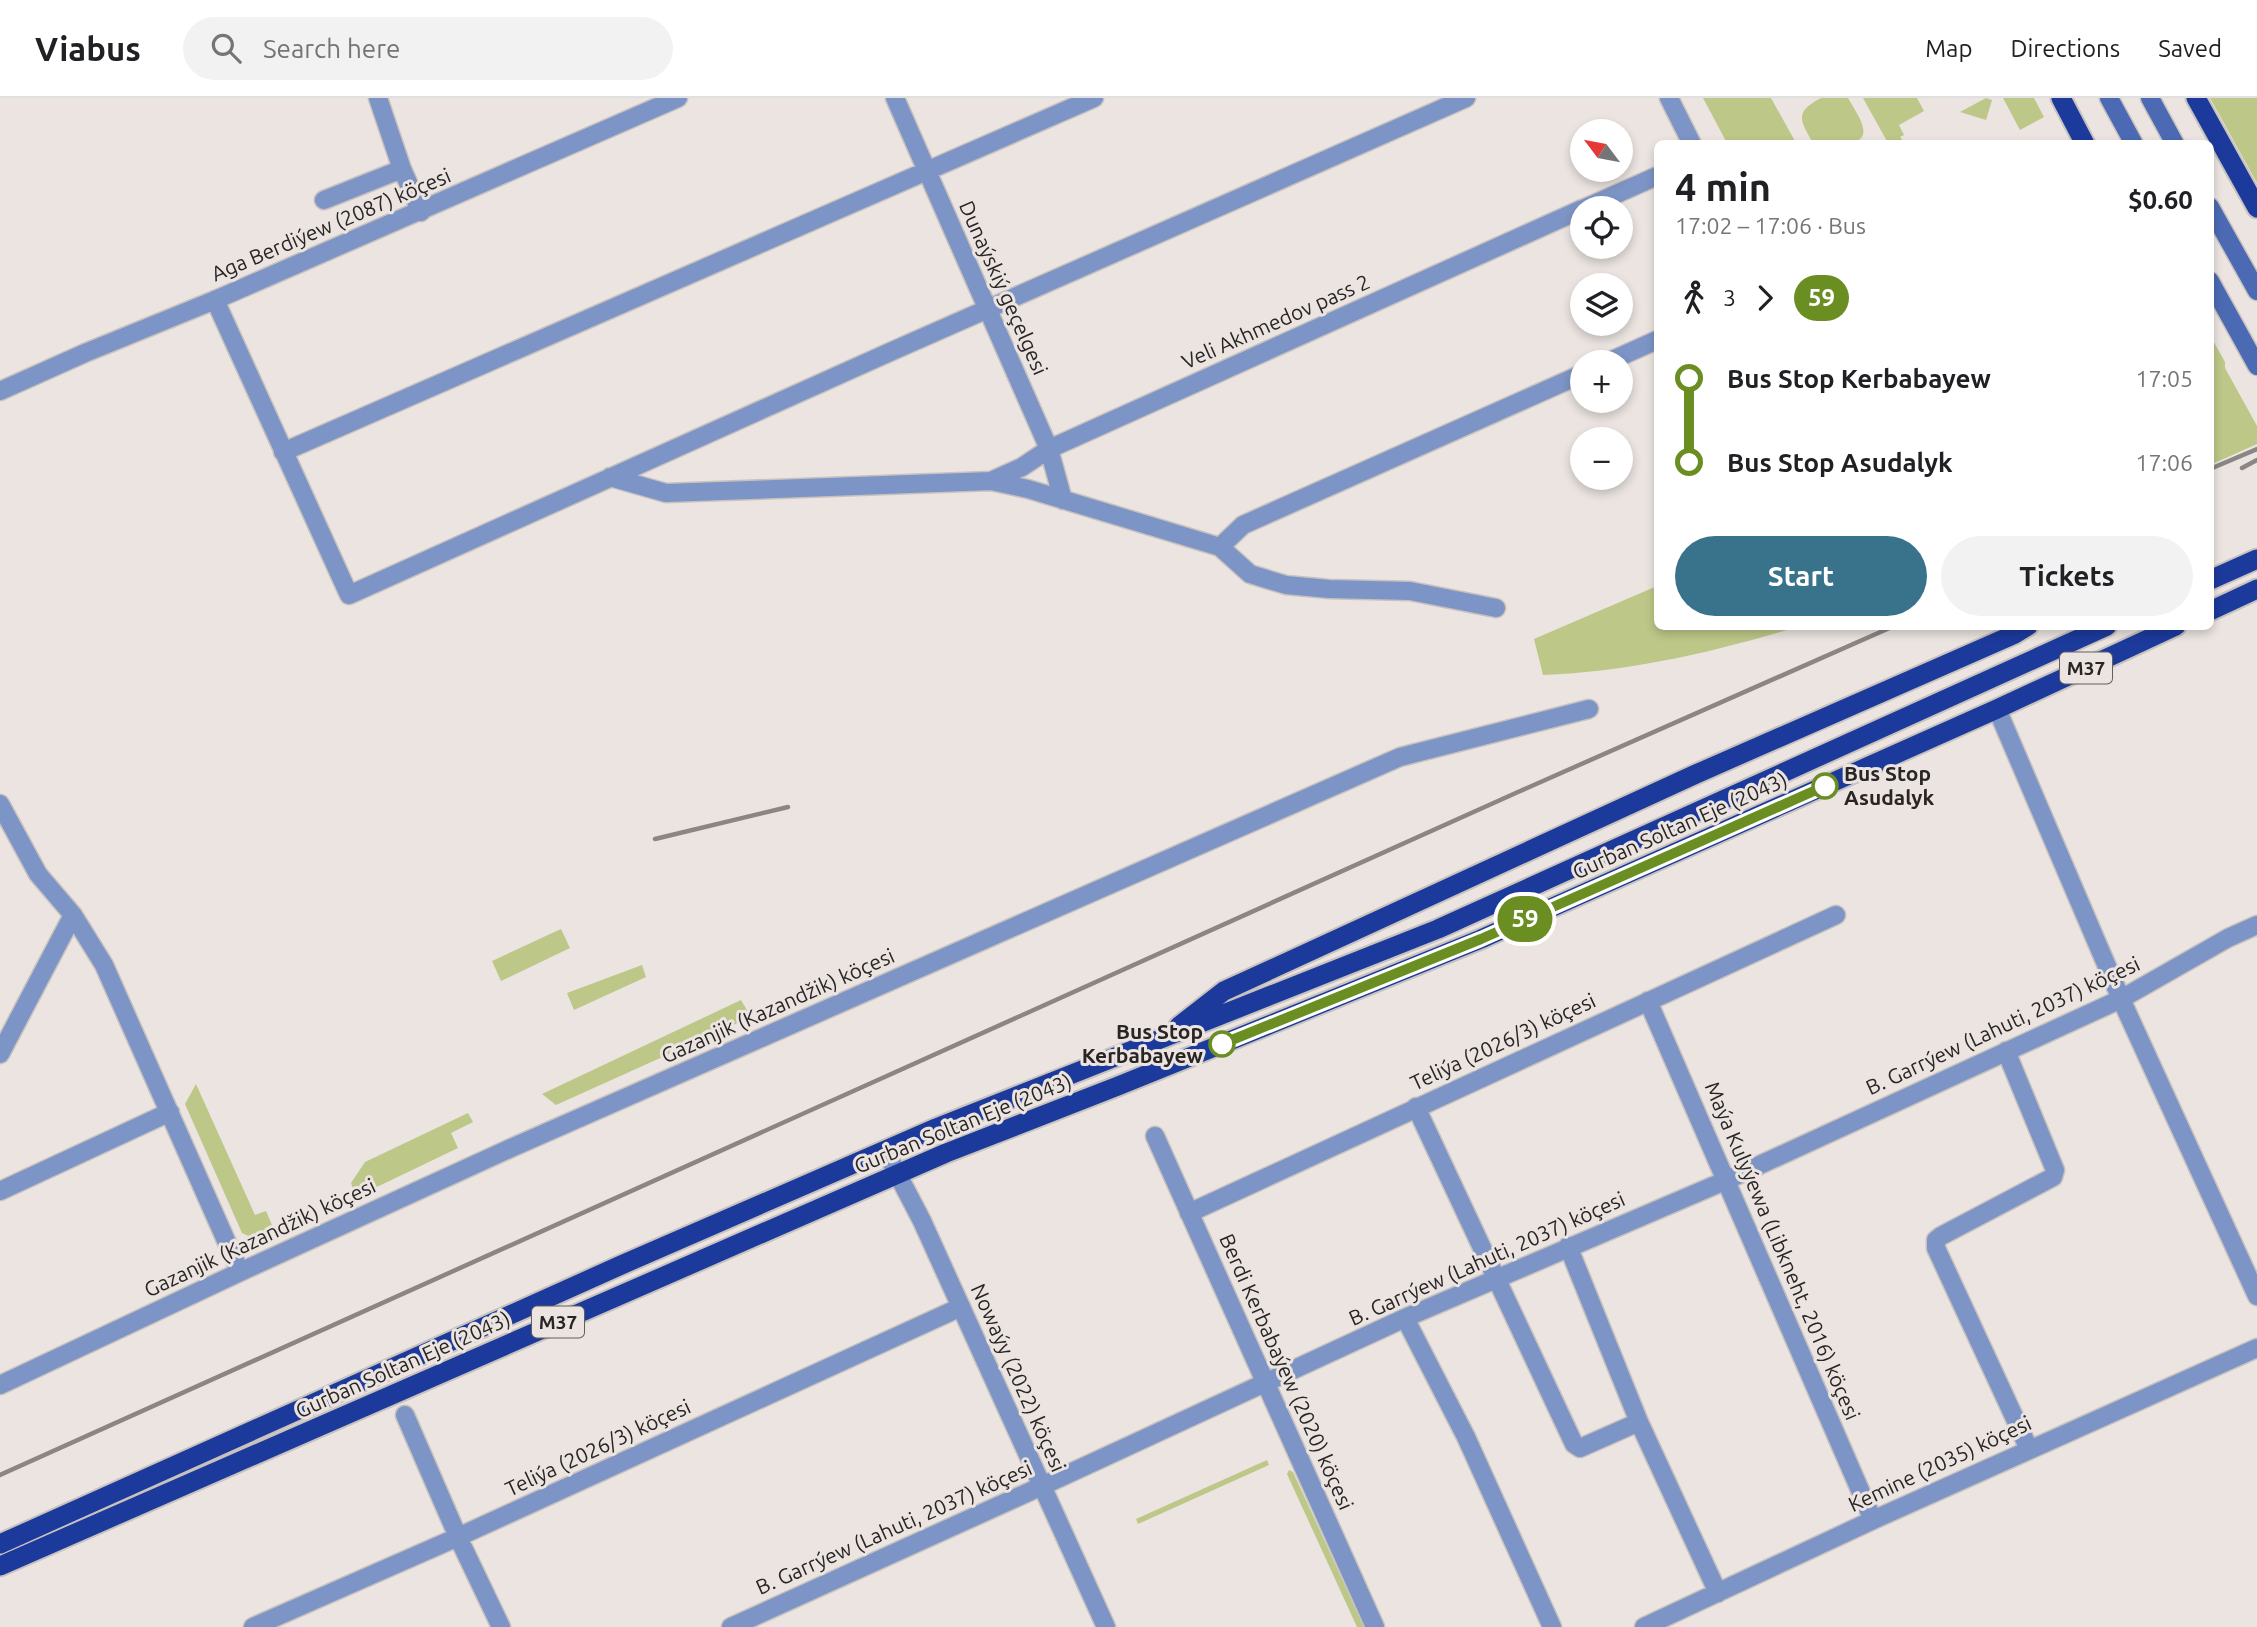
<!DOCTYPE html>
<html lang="en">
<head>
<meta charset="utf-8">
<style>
	:root { --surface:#fff; --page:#f2f2f2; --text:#202124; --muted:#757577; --line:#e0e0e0; --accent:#38738b }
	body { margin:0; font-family:Ubuntu,sans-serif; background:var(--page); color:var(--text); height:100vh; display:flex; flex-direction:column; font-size:26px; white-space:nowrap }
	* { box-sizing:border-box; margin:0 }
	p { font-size:23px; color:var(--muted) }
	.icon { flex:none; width:38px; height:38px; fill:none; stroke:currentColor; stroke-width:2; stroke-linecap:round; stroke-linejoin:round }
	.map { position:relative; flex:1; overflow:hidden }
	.side { position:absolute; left:1654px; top:42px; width:560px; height:490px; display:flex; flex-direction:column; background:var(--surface); border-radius:10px; box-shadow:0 4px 10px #0003 }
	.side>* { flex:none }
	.badge { padding:0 14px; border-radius:23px; font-size:24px; line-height:46px }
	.needle { width:46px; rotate:302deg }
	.controls { position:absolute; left:1570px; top:21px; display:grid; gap:14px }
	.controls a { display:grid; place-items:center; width:63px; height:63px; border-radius:50%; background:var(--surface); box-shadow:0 4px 10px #0003; font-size:35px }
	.map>.badge { position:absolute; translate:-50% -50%; box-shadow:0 0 0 4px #fff }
	.legs { display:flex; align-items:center; gap:10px; height:77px; padding:0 21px; font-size:23px }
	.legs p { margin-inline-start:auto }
	.headline { display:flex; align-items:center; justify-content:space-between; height:119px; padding:0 21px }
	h1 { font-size:38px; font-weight:700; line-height:52px }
	.action { display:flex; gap:14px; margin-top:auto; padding:14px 21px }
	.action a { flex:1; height:80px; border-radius:42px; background:var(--accent); color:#fff; font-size:28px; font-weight:700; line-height:80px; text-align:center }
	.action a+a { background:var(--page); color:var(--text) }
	ul { padding:0 21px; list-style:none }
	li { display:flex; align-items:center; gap:24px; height:84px; font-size:26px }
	li i { display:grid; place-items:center; width:10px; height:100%; margin:0 9px; background:currentColor }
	li i::after { content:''; width:18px; height:18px; margin:-9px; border:5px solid; border-radius:50%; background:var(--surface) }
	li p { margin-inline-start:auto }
	li:first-child i { background:linear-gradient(#0000 50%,currentColor 0) }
	li:last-child i { background:linear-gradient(currentColor 50%,#0000 0) }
	header { display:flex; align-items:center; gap:42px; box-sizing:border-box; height:98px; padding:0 35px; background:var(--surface); border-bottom:2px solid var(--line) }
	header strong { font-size:33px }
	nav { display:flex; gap:38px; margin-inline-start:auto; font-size:24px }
	.search { width:490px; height:63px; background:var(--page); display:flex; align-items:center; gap:18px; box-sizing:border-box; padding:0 24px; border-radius:38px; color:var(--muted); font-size:26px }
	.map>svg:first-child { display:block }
	.green { fill:#bdc788 }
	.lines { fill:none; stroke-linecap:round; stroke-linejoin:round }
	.minor-casing { stroke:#c8c2bf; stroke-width:21 }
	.tertiary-casing { stroke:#c8c2bf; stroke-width:21 }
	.secondary-casing { stroke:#c8c2bf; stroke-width:21 }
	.trunk-casing { stroke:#c8c2bf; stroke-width:23 }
	.minor { stroke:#7d94c6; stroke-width:18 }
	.tertiary { stroke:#7d94c6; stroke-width:18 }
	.secondary { stroke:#4c6ab3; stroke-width:18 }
	.trunk { stroke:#1c3a9c; stroke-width:19 }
	.rail { stroke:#8b8684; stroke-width:4.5 }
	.line-1-casing { stroke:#fff; stroke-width:16 }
	.line-1 { stroke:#6b8e23; stroke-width:10 }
	.stop-1-dot { fill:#fff; stroke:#6b8e23; stroke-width:3.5 }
	.labels { text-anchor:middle; stroke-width:6; stroke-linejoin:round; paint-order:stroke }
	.shield { fill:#ebe4e1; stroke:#625e5d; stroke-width:2 }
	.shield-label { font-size:19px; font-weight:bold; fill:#282524 }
	.street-label { font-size:21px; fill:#282524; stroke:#ebe4e1 }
	.stop-label { font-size:21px; font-weight:bold; fill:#282524; stroke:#ebe4e1; text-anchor:start }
</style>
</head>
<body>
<header>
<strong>Viabus</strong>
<div class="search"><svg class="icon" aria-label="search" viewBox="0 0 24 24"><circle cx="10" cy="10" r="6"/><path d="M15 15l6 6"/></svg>Search here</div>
<nav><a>Map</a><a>Directions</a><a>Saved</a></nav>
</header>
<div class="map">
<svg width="2257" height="1529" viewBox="0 0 2257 1529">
	<rect width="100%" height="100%" fill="#ebe4e1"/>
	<!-- green -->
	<path class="green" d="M1703 0H1771L1796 45H1727Z
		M1821 0H1848C1853 9 1861 20 1863 30 1868 52 1826 46 1813 45 1800 22 1794 14 1821 0Z
		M1863 0H1917L1924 13 1899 27 1904 37 1900 39 1904 45H1888Z
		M1986 0 1992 2 1986 22 1960 14Z
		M2003 0H2034L2044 19 2020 32Z
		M2210 0H2257V85Z
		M2210 237 2225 264V270L2257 328V346L2210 367Z
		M1657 488V528L1797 529C1715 554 1629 574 1543 577L1534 541Z
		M561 831 570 850 501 883 492 863Z
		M642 867 646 879 574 912 567 895Z
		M741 902 751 919 556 1007 542 996Z
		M196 986 255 1117 266 1113 275 1134 258 1142 242 1135 185 1006Z
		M468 1015 473 1024 451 1035 458 1050 356 1099 351 1085 365 1064Z
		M1267 1362 1269 1367 1138 1426 1136 1421Z
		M1289 1372 1293 1374 1364 1529H1357L1287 1376Z"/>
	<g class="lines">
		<!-- minor casing -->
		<g class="minor-casing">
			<path id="minor" d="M378 0 402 71 421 114
				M895 0 1049 351 1063 402
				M324 102 402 71
				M1585 110 1657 78
				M215 202 349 497 890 254 1466 0
				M1608 264 1657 242
				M283 354 1094 0
				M610 379 666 395 991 383 1028 391 1220 449 1243 427 1582 276
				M991 383 1022 369 1049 351 1582 111
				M1220 449 1250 476 1286 487 1329 491 1410 493 1496 510
				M1997 611 2121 901 2257 1198
				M0 706 38 776 73 817 104 867 240 1174
				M1648 903 1873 1422
				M2006 953 2055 1072 2053 1079 1941 1138 1936 1142V1150L2029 1351
				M0 956 73 817
				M1416 1009 1574 1346 1580 1350 1639 1324
				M1155 1038 1375 1529
				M0 1093 170 1014
				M1189 1115 1836 817
				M1568 1148 1639 1324 1718 1495
				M1405 1220 1466 1339 1552 1529
				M0 1287 240 1174 511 1050 1400 659 1589 611
				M405 1317 458 1439 501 1529
				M253 1529 458 1439 961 1209
				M731 1529 1042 1388 1405 1220 1727 1082 2121 901 2228 840 2257 827
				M1644 1529 1873 1422 2257 1250"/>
		</g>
		<!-- tertiary casing -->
		<g class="tertiary-casing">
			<path id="tertiary" d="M1669 0 1692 46
				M0 293 85 255 215 202 678 0
				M885 1052 922 1123 1106 1529"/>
		</g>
		<!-- secondary casing -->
		<g class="secondary-casing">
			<path id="secondary" d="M2109 0 2134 46
				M2150 0 2175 46
				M2210 109 2257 193
				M2210 183 2257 268"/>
		</g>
		<!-- trunk casing -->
		<g class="trunk-casing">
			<path id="trunk" d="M2061 0 2085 46
				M2196 0 2257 110
				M2210 482 2257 461
				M2210 513 2257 491
				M1179 928 1224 893 1696 676 2015 536 2028 528
				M0 1446 619 1168 936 1030 1438 831 2107 528
				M0 1468 946 1055 1118 988 1481 841 1997 611 2176 528"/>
		</g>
		<!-- minor -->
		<use href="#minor" class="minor"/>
		<!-- tertiary -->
		<use href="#tertiary" class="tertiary"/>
		<!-- secondary -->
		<use href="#secondary" class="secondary"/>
		<!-- trunk -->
		<use href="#trunk" class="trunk"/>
		<!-- rail -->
		<path class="rail" d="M2242 370 2257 362
			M2210 371 2257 351
			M655 741 788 709
			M0 1377 1518 694 1894 528"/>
	</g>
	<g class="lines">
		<!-- line-1 casing -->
		<g class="line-1-casing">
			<path id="line-1" d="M1222 946 1481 841 1825 688"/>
		</g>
		<!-- line-1 -->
		<use href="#line-1" class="line-1"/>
	</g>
	<!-- markers -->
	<g class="stop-1-dot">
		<circle cx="1825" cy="688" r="12"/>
		<circle cx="1222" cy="946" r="12"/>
	</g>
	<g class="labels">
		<!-- shield labels -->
		<g class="shield">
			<rect x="2060" y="554.5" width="52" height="31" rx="5"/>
			<rect x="532" y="1208.5" width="52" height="31" rx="5"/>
		</g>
		<g class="shield-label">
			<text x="2086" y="577">M37</text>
			<text x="558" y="1231">M37</text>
		</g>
		<!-- street labels -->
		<g class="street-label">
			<text transform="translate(331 127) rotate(-23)" y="7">Aga Berdiýew (2087) köçesi</text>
			<text transform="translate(1003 190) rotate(66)" y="7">Dunaýskiý geçelgesi</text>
			<text transform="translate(1276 224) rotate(-24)" y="7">Veli Akhmedov pass 2</text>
			<text transform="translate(1680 728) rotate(-24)" y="7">Gurban Soltan Eje (2043)</text>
			<text transform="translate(778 908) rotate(-24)" y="7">Gazanjik (Kazandžik) köçesi</text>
			<text transform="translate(2003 928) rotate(-25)" y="7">B. Garrýew (Lahuti, 2037) köçesi</text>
			<text transform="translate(1503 944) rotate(-25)" y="7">Teliýa (2026/3) köçesi</text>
			<text transform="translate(963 1026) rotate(-22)" y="7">Gurban Soltan Eje (2043)</text>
			<text transform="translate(260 1140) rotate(-25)" y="7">Gazanjik (Kazandžik) köçesi</text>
			<text transform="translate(1782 1153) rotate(67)" y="7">Maýa Kulyýewa (Libkneht, 2016) köçesi</text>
			<text transform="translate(1487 1161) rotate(-24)" y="7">B. Garrýew (Lahuti, 2037) köçesi</text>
			<text transform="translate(403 1267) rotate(-24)" y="7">Gurban Soltan Eje (2043)</text>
			<text transform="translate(1286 1274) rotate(66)" y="7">Berdi Kerbabaýew (2020) köçesi</text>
			<text transform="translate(1018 1280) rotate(66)" y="7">Nowaýy (2022) köçesi</text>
			<text transform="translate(598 1350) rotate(-25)" y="7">Teliýa (2026/3) köçesi</text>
			<text transform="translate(1940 1366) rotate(-25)" y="7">Kemine (2035) köçesi</text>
			<text transform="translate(894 1430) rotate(-24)" y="7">B. Garrýew (Lahuti, 2037) köçesi</text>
		</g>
		<!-- stop labels -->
		<g class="stop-label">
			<text x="1844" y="683">Bus Stop<tspan x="1844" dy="24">Asudalyk</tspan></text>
			<text x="1203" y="941" text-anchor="end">Bus Stop<tspan x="1203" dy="24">Kerbabayew</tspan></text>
		</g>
	</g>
</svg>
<div class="controls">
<a><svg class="needle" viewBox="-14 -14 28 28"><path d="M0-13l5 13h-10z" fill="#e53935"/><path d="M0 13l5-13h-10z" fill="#757577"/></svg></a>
<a><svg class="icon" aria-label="locate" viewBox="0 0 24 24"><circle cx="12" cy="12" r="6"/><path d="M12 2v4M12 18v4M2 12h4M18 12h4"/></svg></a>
<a><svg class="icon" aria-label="layers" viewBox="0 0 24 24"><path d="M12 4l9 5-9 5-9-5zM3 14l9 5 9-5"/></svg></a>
<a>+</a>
<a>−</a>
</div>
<b class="badge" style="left:1525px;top:821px;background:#6b8e23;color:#fff">59</b>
<section class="side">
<div class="headline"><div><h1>4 min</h1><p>17:02 – 17:06 · Bus</p></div><b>$0.60</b></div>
<div class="legs"><svg class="icon" aria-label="walk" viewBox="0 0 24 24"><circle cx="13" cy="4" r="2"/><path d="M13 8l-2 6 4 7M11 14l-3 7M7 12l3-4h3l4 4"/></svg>3<svg class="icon" aria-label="forward" viewBox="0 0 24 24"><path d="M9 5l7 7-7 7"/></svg><b class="badge" style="background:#6b8e23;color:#fff">59</b></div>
<ul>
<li><i style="color:#6b8e23"></i><b>Bus Stop Kerbabayew</b><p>17:05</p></li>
<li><i style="color:#6b8e23"></i><b>Bus Stop Asudalyk</b><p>17:06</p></li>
</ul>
<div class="action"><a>Start</a><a>Tickets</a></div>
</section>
</div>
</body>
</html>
